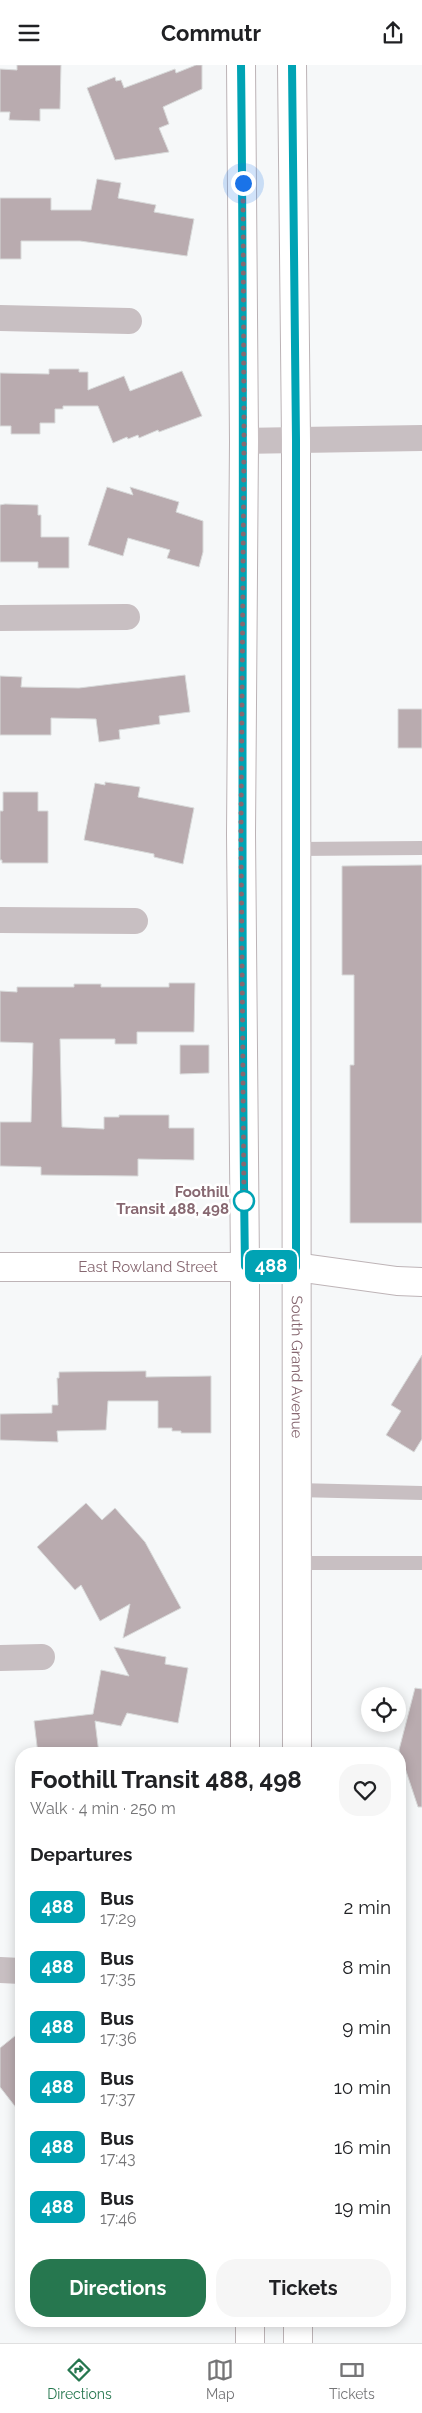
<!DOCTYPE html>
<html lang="en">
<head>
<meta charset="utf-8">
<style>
	:root { --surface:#fff; --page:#f6f6f6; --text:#202124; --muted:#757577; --line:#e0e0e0; --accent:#26774f }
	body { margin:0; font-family:Raleway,sans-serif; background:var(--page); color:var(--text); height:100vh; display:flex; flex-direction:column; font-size:19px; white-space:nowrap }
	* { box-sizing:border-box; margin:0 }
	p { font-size:16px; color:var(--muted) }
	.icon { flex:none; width:28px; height:28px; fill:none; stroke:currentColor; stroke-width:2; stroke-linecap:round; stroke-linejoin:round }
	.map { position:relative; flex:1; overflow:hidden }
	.drawer { position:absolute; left:15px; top:1682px; width:391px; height:580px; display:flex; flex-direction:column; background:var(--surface); border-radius:20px; box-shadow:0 2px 12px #0003 }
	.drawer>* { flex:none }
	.badge { padding:0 10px; border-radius:8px; font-size:18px; line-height:32px }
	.controls { position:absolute; left:361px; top:1622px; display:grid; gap:10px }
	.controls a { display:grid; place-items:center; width:45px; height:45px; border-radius:50%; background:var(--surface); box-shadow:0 2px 12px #0003; font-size:25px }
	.you { position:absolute; width:25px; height:25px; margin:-12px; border:4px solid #fff; border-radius:50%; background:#1a73e8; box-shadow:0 0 0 8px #1a73e833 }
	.map>.badge { position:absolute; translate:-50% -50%; box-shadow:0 0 0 2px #fff }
	h2 { padding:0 15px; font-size:19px; line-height:45px }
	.round { display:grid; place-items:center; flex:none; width:52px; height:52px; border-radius:20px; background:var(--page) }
	.overview { display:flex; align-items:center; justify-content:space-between; height:85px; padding:0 15px }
	h1 { font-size:24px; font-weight:700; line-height:38px }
	.action { display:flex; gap:10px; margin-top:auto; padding:10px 15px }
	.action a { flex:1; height:58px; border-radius:20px; background:var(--accent); color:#fff; font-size:20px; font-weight:700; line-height:58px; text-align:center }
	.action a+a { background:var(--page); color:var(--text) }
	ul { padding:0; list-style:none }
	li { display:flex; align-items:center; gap:15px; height:60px; padding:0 15px }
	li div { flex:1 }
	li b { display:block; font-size:19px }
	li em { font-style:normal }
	li .badge { min-width:55px; font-weight:700; text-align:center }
	header { display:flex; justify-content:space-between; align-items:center; height:65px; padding:0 15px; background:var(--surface); font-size:22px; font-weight:700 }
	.menu { display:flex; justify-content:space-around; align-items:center; height:70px; border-top:1px solid var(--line); background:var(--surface); font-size:14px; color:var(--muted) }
	.menu a { display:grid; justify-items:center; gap:2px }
	.menu .current { color:var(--accent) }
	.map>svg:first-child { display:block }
	.building { fill:#b9abaf; stroke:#d8dada }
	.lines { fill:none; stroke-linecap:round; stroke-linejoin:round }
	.secondary-casing { stroke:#beb4b7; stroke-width:30 }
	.primary-casing { stroke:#bcb3b6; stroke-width:30 }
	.lane { stroke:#c8bfc2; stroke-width:14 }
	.street { stroke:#c8bfc2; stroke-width:26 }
	.secondary { stroke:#fff; stroke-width:28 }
	.primary { stroke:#fff; stroke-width:28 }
	.line-casing { stroke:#fff; stroke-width:11 }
	.line { stroke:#00a3b4; stroke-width:8 }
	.walk { stroke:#876871; stroke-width:5; stroke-dasharray:0 9 }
	.stop-dot { fill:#fff; stroke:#00a3b4; stroke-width:2.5 }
	.labels { text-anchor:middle; stroke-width:5; stroke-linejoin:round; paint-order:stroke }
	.stop-label { font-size:15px; font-weight:bold; fill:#876871; stroke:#fff; text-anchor:end }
	.street-label { font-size:15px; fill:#876871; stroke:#fff }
</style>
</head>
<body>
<header><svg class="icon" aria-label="menu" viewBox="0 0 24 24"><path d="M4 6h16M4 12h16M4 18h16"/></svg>Commutr<svg class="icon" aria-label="share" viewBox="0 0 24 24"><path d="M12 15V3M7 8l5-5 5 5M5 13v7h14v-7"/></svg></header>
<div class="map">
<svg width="422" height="2278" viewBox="0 0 422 2278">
	<rect width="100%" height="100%" fill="#f6f8f9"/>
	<!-- building -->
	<path class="building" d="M17 0H61L60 44H40V56L9 55 10 47H0V4L17 5Z
		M196 0H202V24L163 42 169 59 159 63 169 87 115 95 87 23 115 12 116 16 121 15 124 23 175 4 176 8Z
		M97 114 121 118 118 133 156 140 154 147 194 154 187 191 80 176H21V194H0V133H51V145H91Z
		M49 304H79V307H88V325L124 311 130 326 182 306 202 351 159 367 158 365 139 373 138 370 128 374 127 372 113 378 98 341H63V344H55V358H40V369H11V361H0V308L49 309Z
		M107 422 133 430 130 422 179 437 176 447 203 456V487L199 502 167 493 170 485 128 473 123 491 88 480Z
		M5 439 38 440V450H41V472H69V503H38V497H0V440Z
		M185 610 190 647 159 651 160 659 119 665 120 674 99 677 96 654 51 653V670H0V611L22 612 21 622 79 623Z
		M398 644H422V683H398Z
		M105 717 140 722 138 732 194 743 183 799 154 792V789L84 775 95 718 105 720Z
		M3 727H38V746H48V798H2V795H0V746H3Z
		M422 800V1158H350V1000H354V910H342V801Z
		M169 918H195L194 967H137V979H115V974H60L62 1062 104 1064V1052H119V1050H169V1063H194V1095L138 1094V1111L41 1110V1102L0 1101V1057H31L33 978 0 977V926L17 927V922H74V919H101V922H169Z
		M180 980H209V1008L180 1009Z
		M422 1290V1374L414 1387 386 1370 401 1346 391 1340Z
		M146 1306V1312L211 1311V1368H181V1366H172V1363H158V1336H108L106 1365 57 1366 58 1377 0 1375V1349L52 1348V1340H58L57 1313H59V1307Z
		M86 1438 102 1455 115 1443 145 1477 181 1543 123 1573 130 1539 100 1556 81 1520 75 1525 37 1482Z
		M114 1582 166 1592 165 1599 188 1603 178 1658 127 1648 121 1661 95 1656 99 1689H38L34 1656 93 1649 101 1605 129 1611Z
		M415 1623 422 1624V1742H418L399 1685Z
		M21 1966V2049L0 2022V1983Z"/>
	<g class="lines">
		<!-- secondary casing -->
		<g class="secondary-casing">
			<g id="secondary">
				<path id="s1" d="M0 1202H296L397 1216 422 1217"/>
			</g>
		</g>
		<!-- primary casing -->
		<g class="primary-casing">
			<g id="primary">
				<path d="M241 0 244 376 241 769 245 1201V1689"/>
				<path id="s2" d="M292 0 296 375 297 1689"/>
				<path d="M250 2256V2278"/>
				<path d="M298 2256V2278"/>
			</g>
		</g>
		<!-- lane -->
		<path class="lane" d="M296 784 422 783
			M296 1425 422 1428
			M296 1498H422"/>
		<!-- street -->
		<path class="street" d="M0 253 129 256
			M244 376 422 373
			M0 553 127 552
			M0 855 135 856
			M0 1593 42 1592
			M0 1905 21 1906"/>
		<!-- secondary -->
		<use href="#secondary" class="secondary"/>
		<!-- primary -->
		<use href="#primary" class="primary"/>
	</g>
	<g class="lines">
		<!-- line casing -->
		<g class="line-casing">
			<path id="line" d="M241 0C246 400 239 801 245 1201L296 1202V375L292 0"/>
		</g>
		<!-- line -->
		<use href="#line" class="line"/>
		<!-- walk -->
		<path class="walk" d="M243 118 244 376 241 768 244 1136"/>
	</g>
	<!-- markers -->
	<circle class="stop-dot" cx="244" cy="1136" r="10"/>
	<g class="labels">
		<!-- stop labels -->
		<g class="stop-label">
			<text x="229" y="1132">Foothill<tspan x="229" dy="17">Transit 488, 498</tspan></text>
		</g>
		<!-- street labels -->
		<g class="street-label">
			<text dy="5" stroke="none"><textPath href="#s1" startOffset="148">East Rowland Street</textPath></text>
			<text dy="5" stroke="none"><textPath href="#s2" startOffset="1302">South Grand Avenue</textPath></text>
		</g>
	</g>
</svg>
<div class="controls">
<a><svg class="icon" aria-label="locate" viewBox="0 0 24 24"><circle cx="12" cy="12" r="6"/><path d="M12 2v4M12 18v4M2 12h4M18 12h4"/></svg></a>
</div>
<div class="you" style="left:243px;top:118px"></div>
<b class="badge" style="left:271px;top:1201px;background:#00a3b4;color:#fff">488</b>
<section class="drawer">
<div class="overview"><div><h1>Foothill Transit 488, 498</h1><p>Walk · 4 min · 250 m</p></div><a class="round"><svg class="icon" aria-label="heart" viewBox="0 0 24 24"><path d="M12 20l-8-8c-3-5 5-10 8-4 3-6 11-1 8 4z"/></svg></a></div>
<h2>Departures</h2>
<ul>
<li><span class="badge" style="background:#00a3b4;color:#fff">488</span><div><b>Bus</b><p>17:29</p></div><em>2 min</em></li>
<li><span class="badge" style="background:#00a3b4;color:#fff">488</span><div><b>Bus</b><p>17:35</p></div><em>8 min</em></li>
<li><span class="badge" style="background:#00a3b4;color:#fff">488</span><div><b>Bus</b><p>17:36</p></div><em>9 min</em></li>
<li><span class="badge" style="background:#00a3b4;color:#fff">488</span><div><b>Bus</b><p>17:37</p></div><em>10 min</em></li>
<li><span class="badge" style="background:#00a3b4;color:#fff">488</span><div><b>Bus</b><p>17:43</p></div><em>16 min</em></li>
<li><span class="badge" style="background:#00a3b4;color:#fff">488</span><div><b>Bus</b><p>17:46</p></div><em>19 min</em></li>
</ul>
<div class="action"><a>Directions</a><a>Tickets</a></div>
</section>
</div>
<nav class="menu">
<a class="current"><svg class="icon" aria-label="directions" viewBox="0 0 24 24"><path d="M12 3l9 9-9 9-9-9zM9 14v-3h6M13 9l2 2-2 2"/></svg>Directions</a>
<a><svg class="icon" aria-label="map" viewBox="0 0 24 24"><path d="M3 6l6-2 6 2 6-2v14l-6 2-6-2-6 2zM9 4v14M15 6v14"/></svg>Map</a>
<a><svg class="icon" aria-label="tickets" viewBox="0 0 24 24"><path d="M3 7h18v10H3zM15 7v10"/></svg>Tickets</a>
</nav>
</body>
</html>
